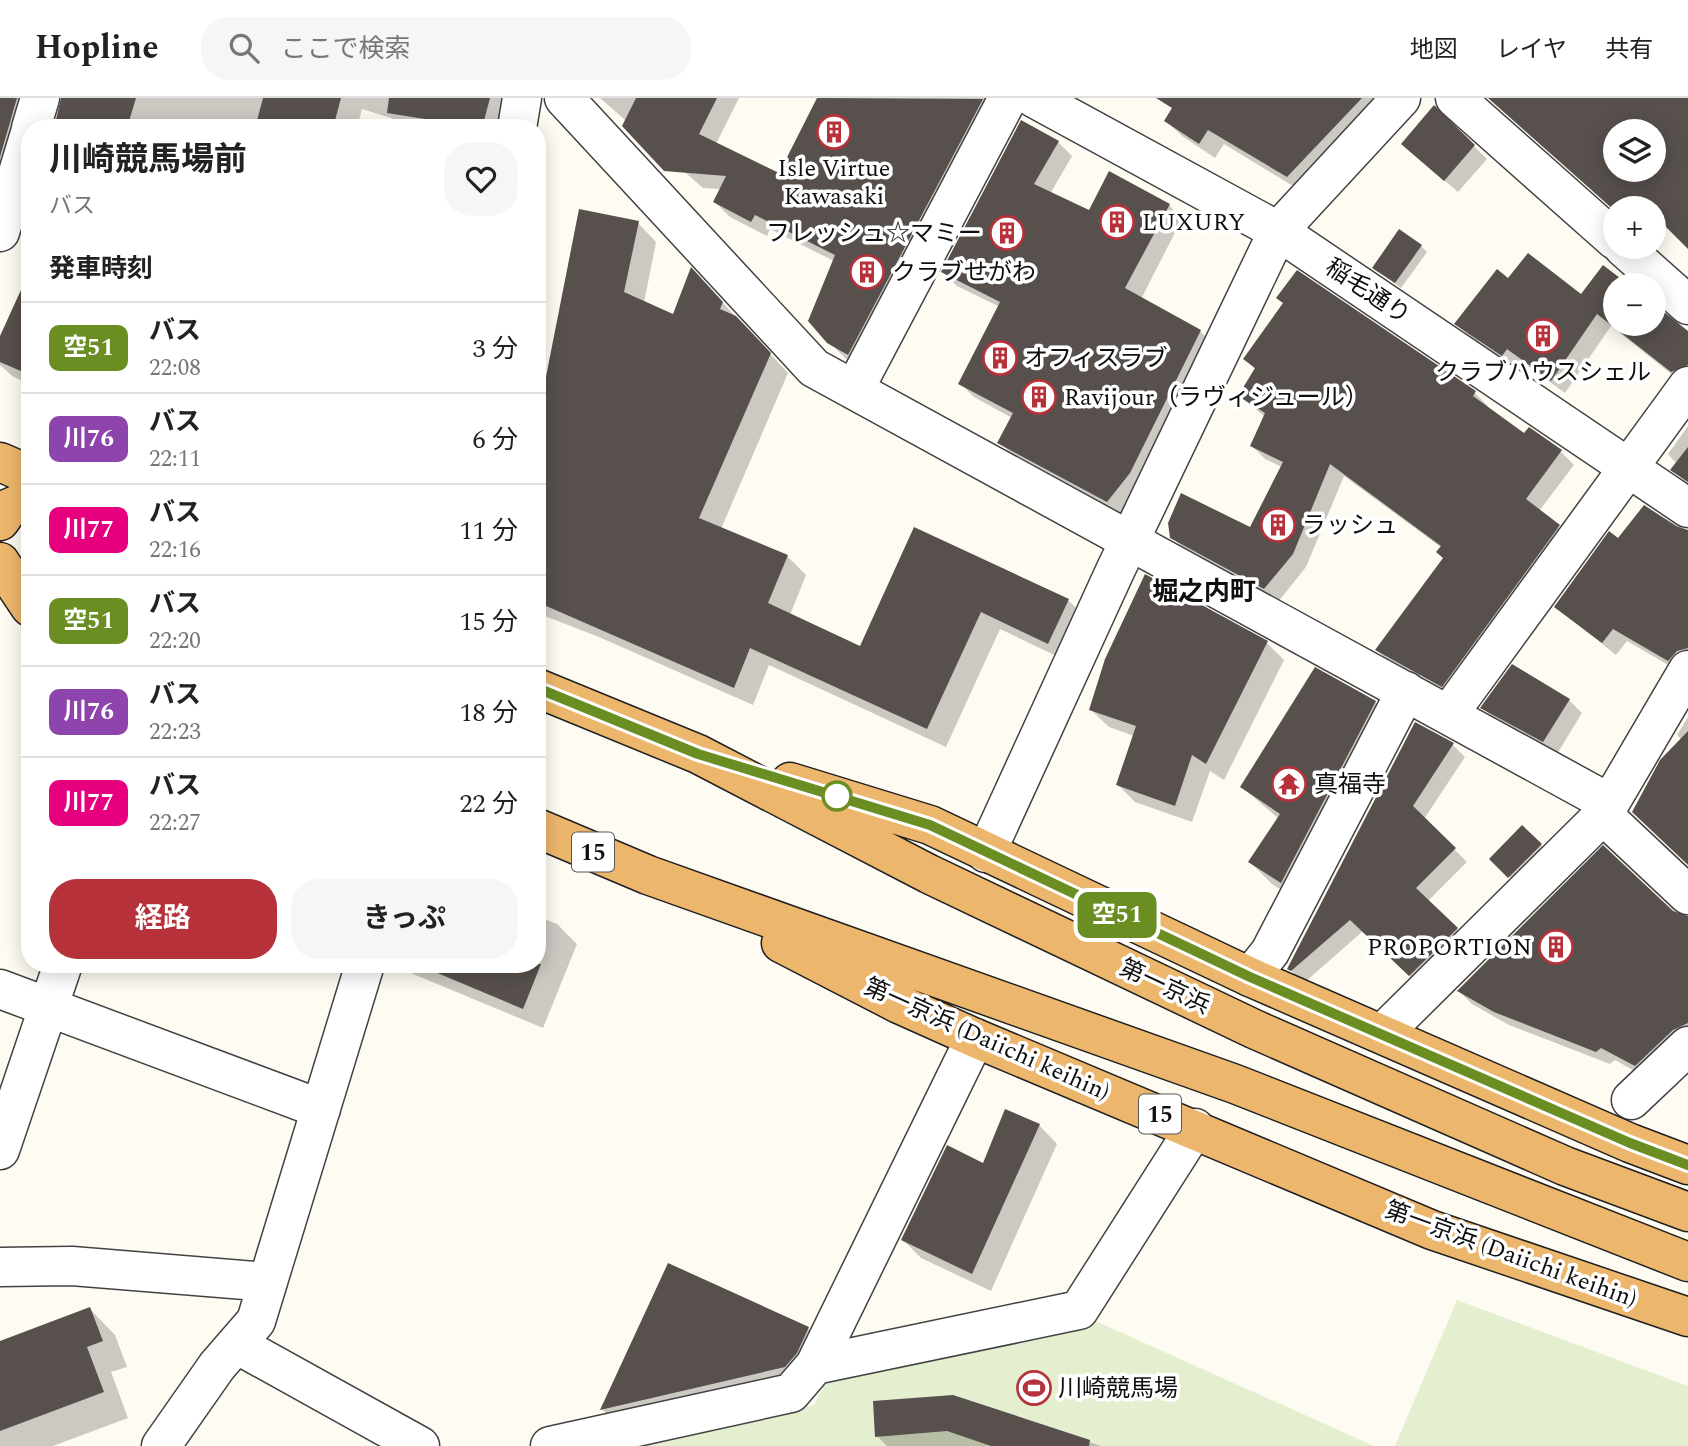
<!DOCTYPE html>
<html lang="ja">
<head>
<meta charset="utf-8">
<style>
	:root { --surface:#fff; --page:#f6f6f6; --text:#222; --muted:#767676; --line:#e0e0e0; --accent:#b63139 }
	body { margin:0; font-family:Spectral,"Noto Sans JP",serif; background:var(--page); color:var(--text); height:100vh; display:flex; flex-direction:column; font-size:26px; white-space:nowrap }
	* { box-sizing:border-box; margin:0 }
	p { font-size:23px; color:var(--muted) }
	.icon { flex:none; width:38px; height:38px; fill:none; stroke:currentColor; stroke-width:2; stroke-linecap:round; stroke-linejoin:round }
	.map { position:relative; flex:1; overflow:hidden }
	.details { position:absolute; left:21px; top:21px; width:525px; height:854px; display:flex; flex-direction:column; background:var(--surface); border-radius:28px; box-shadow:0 4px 18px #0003 }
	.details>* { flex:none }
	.badge { padding:0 14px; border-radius:10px; font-size:24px; line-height:46px }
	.fabs { position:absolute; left:1603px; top:21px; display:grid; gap:14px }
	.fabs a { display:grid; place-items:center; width:63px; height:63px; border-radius:50%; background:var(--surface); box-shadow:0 4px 18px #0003; font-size:35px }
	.map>.badge { position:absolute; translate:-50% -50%; box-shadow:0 0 0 4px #fff }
	h2 { padding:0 28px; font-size:26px; line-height:63px }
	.round { display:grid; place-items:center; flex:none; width:74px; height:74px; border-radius:28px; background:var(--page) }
	.head { display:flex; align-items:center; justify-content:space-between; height:119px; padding:0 28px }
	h1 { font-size:33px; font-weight:700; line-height:52px }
	.button { display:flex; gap:14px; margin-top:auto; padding:14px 28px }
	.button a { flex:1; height:80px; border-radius:28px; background:var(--accent); color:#fff; font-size:28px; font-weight:700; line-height:80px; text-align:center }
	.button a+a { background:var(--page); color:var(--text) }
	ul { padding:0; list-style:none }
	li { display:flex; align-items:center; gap:21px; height:91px; padding:0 28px; border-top:2px solid var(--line) }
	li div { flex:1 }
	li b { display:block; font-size:26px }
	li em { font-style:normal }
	li .badge { min-width:77px; font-weight:700; text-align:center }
	header { display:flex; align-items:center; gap:42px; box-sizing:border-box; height:98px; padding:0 35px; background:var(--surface); border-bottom:2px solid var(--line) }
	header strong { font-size:33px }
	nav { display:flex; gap:38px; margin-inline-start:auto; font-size:24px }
	.search { width:490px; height:63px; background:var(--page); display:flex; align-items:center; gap:18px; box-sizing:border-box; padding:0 24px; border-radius:28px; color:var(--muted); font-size:26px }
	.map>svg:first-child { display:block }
	.pitch { fill:#e4efcf }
	.shadow { fill:#0003; fill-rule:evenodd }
	.building { fill:#57504c; fill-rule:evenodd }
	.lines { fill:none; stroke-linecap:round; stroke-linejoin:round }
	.minor-casing { stroke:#424242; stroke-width:41 }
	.trunk-casing { stroke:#202020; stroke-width:41 }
	.minor { stroke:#fff; stroke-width:38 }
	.trunk { stroke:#ecb66c; stroke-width:38 }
	.line-casing { stroke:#fff; stroke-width:16 }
	.line { stroke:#6b8e23; stroke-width:10 }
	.stop-dot { fill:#fff; stroke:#6b8e23; stroke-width:3.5 }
	.labels { text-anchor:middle; stroke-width:7; stroke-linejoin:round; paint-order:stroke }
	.shield { fill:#fff; stroke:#575757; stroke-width:2 }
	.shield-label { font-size:23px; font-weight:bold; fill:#0f0f0f }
	.poi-label { font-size:24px; fill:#0f0f0f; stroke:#fff; text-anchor:start }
	.street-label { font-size:24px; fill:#0f0f0f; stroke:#fff }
	.neighbourhood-label { font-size:26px; font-weight:bold; fill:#0f0f0f; stroke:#fff }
</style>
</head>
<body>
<header>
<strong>Hopline</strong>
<div class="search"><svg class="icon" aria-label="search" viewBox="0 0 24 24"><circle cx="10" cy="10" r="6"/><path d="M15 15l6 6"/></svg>ここで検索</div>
<nav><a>地図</a><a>レイヤ</a><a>共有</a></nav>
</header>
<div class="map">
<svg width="1688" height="1348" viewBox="0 0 1688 1348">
	<rect width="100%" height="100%" fill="#fefcf2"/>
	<!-- pitch -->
	<path class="pitch" d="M1457 1202 1688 1288V1348H1395Z
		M1091 1221 1374 1348H634L814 1307 832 1273Z"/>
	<!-- shadow -->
	<path class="shadow" d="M0 0H41L0 142Z
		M70 0H509V30H423L362 11 357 30H72Z
		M600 0H739L716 46 780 77 819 0H1008L863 271 845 260 829 244 834 163 770 131 767 138 730 119 715 104 721 91 703 90Z
		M1181 0H1399L1303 94 1224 46 1215 60 1182 38 1166 23Z
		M1488 0H1688V149L1654 114V110L1615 112ZM1615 33H1654V72H1615Z
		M1435 10 1487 61 1458 94 1417 59Z
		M1058 44 1072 58 1050 96 1089 114 1169 107 1182 121 1141 201 1200 233 1214 247 1121 417 1013 358 1000 344 1012 320 974 299 960 285 1000 209 957 188 943 174Z
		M638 125 656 144 644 205 674 219 709 190 788 275 721 431 787 458 806 477 790 517 860 550 915 431 1068 502 1087 521 1067 563 1000 531 946 649 769 567 753 607 599 539 537 515V305L543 306Z
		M1421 148 1427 154 1401 190 1374 170Z
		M1604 169 1627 187H1615V226H1654V208L1688 235 1685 287 1611 228 1565 295 1521 263 1516 270 1470 239 1457 226 1509 182 1581 199Z
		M30 176V287L12 278 0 267V243Z
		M1245 261 1475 295 1488 308 1487 310 1524 338 1560 353 1574 367 1539 413 1572 442 1456 601 1390 565 1377 552 1445 461 1442 450 1344 378 1306 469 1278 504 1186 453 1172 439 1251 431 1282 369 1265 361 1252 348 1265 319 1240 298 1256 272Z
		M1688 328V386L1673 372 1677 366 1668 356Z
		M1644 409 1688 433V569L1682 575 1627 543 1616 557 1556 509 1619 442Z
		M1267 545 1284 562 1224 682 1210 673 1192 724 1135 704 1118 687 1134 638 1109 629 1091 612Z
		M1569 602 1582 615 1557 656 1496 623 1483 610Z
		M1375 604 1397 626 1303 806 1272 786 1250 764 1279 721 1242 689Z
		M1688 619V765L1682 642 1677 637Z
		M1415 626 1453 647 1465 659 1424 721 1467 764 1428 803 1469 843 1422 890 1363 833 1304 885 1302 883 1289 871Z
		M1522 729 1547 753 1516 785 1491 761Z
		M1603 750 1682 820H1688V944L1649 981 1615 962 1610 966 1509 927 1472 906 1459 893Z
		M537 818 557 826 577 846 543 930 413 876 403 866H537Z
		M1039 1027 1057 1046 991 1193 921 1160 903 1142 984 1067Z
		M90 1211 115 1237 127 1269 111 1274 128 1320 53 1348H0V1245Z
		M638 1230H808L825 1247 813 1272 618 1328 602 1311Z
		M952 1299 1101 1348H887L877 1338Z"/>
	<!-- building -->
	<path class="building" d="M0 0H17L0 59Z
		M61 0H136L127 30H54Z
		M263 0H341L333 30H255Z
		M389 0H490L482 30 387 15Z
		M636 0H717L699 36 779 75 817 0 983 1 848 257 827 245 808 223 835 157 755 117 751 124 713 104 726 78 664 73 622 28Z
		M1156 0H1362L1287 79 1208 32 1199 46 1164 23 1172 10Z
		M1488 0H1688V151L1654 117V110H1647L1636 99 1625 110H1615V113ZM1615 33H1654V72H1615Z
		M1434 7 1475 47 1444 83 1401 46Z
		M1021 22 1059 43 1034 86 1089 112 1109 73 1170 106 1125 190 1201 232 1130 375 1107 404 997 345 1013 315 958 286 1000 204 941 174Z
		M579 111 639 123 624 194 673 216 691 169 723 204 720 211 736 218 771 255 699 420 788 457 768 505 860 548 914 429 1069 501 1048 546 981 514 927 631 750 550 734 590 537 504V303L541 304Z
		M1399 131 1422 147 1395 185 1372 170Z
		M1528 155 1581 196 1603 167 1629 187H1615V226H1654V206L1688 233V267L1671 274 1597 216 1551 283 1507 251 1502 258 1454 226 1497 171 1508 180Z
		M30 172V277L0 264V238Z
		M1297 172 1476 293 1473 298 1524 335 1529 329 1562 352 1526 401 1560 427 1442 589 1375 552 1443 460 1436 454 1441 448 1330 366 1293 456 1264 491 1170 440 1168 425 1181 395 1250 429 1283 364 1250 348 1265 315 1238 298 1255 270 1243 261 1283 205 1276 200Z
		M1688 349V384L1670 372Z
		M1644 407 1676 428 1688 432V550L1677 553 1668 563 1613 531 1602 545 1554 509 1609 433 1618 440Z
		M1145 476 1268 543 1206 666 1192 657 1175 708 1116 687 1136 628 1089 612 1105 561Z
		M1512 566 1570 601 1543 644 1480 610Z
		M1315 569 1376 603 1281 785 1248 764 1280 716 1240 689Z
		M1415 624 1454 645 1413 708 1456 750 1416 790 1458 830 1409 878 1350 822 1291 873 1287 871Z
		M1688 633V767L1632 714 1660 662Z
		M1522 727 1542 746 1508 780 1489 761Z
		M1603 747 1673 813 1688 818V925L1673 932 1635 968 1601 950 1596 954 1494 914 1457 893Z
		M416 866H541L523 911Z
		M1005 1011 1040 1026 972 1176 901 1142 947 1047 983 1065Z
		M668 1165 809 1229 797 1255 785 1269 600 1312Z
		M90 1209 103 1243 87 1249 104 1294 0 1333V1243Z
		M953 1297 1090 1342 1089 1348H991L947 1333 875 1339 873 1303Z"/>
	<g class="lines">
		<!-- minor casing -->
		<g class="minor-casing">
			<path id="minor" d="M564 0 814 270 1609 705
				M1034 0 1278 133 1688 410
				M1455 0 1615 142
				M31 30 40 0
				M517 30 522 0
				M0 134 30 35
				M1623 149 1688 207
				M854 292 1008 0
				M1448 617 1688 288
				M1603 717 1688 797
				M986 755 1115 473 1278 133 1401 0
				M1250 879 1270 854 1406 593
				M0 891 321 1011
				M1383 935 1603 717 1688 572
				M1631 1002 1688 948
				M0 1052 63 866
				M0 1169 72 1168 268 1184
				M238 1247 420 1348
				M815 1267 1079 1212 1195 1030
				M161 1348 217 1268 256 1223 365 866
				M550 1348 791 1295 815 1267 975 940"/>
		</g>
		<!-- trunk casing -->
		<g class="trunk-casing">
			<path id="trunk" d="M0 364 30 377
				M0 423 9 410 30 401
				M0 464 30 509
				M537 590 698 656 929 776 1254 931 1565 1068 1688 1114
				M790 684 930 727 1250 879 1630 1045 1688 1067
				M537 730 648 777 1235 986 1688 1164
				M781 845 899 906 975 940 1432 1132 1688 1219"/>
		</g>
		<!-- minor -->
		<use href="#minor" class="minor"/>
		<!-- trunk -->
		<use href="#trunk" class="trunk"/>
	</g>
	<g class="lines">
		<!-- line casing -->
		<g class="line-casing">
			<path id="line" d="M537 590 698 656 930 727 1250 879 1630 1045 1688 1067"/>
		</g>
		<!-- line -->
		<use href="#line" class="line"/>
	</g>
	<!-- icons -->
	<defs>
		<g id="building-ring" transform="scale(1.75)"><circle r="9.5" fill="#fff" stroke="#b63139" stroke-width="1.5"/><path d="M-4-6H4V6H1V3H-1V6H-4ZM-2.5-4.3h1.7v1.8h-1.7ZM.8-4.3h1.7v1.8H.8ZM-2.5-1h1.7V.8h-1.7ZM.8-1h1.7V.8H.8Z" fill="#b63139"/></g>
		<g id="temple-ring" transform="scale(1.75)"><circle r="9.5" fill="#fff" stroke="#b63139" stroke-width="1.5"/><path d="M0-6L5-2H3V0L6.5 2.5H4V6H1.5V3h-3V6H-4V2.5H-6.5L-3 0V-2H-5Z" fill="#b63139"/></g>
		<g id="stadium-ring" transform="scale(1.75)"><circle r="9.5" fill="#fff" stroke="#b63139" stroke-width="1.5"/><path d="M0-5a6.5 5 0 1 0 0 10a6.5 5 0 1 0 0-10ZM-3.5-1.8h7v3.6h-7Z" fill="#b63139"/></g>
	</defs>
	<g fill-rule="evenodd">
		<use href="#building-ring" x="834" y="34"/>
		<use href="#building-ring" x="1117" y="124"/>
		<use href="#building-ring" x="1007" y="135"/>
		<use href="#building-ring" x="867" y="174"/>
		<use href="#building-ring" x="1543" y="238"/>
		<use href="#building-ring" x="1000" y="260"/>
		<use href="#building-ring" x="1039" y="299"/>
		<use href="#building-ring" x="1278" y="427"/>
		<use href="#temple-ring" x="1289" y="686"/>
		<use href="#building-ring" x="1556" y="849"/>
		<use href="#stadium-ring" x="1034" y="1290"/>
	</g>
	<!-- markers -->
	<circle class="stop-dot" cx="837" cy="698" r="14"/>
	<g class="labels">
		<!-- shield labels -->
		<g class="shield">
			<rect x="572" y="734.5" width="42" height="39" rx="5"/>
			<rect x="1139" y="996.5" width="42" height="39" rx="5"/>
		</g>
		<g class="shield-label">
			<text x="593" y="762">15</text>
			<text x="1160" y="1024">15</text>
		</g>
		<!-- poi labels -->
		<g class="poi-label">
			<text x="834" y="78" text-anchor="middle">Isle Virtue<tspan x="834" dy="28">Kawasaki</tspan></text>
			<text x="1142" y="132">LUXURY</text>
			<text x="982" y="143" text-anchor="end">フレッシュ☆マミー</text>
			<text x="892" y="182">クラブせがわ</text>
			<text x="1024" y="268">オフィスラブ</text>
			<text x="1543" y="282" text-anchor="middle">クラブハウスシェル</text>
			<text x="1064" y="307">Ravijour（ラヴィジュール）</text>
			<text x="1302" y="435">ラッシュ</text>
			<text x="1314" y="694">真福寺</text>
			<text x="1532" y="857" text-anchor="end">PROPORTION</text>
			<text x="1058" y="1298">川崎競馬場</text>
		</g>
		<!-- street labels -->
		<g class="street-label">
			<text transform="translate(1368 193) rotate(34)" y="8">稲毛通り</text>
			<text transform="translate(1165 888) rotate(25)" y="8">第一京浜</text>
			<text transform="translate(987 941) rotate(24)" y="8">第一京浜 (Daiichi keihin)</text>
			<text transform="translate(1511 1156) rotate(20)" y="8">第一京浜 (Daiichi keihin)</text>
		</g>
		<!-- neighbourhood labels -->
		<g class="neighbourhood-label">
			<text x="1204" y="502">堀之内町</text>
		</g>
	</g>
</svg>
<div class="fabs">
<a><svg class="icon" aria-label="layers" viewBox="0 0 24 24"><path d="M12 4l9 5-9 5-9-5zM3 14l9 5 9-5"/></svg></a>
<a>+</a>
<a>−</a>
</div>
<b class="badge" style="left:1117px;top:817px;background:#6b8e23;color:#fff">空51</b>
<section class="details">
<div class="head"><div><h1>川崎競馬場前</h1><p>バス</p></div><a class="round"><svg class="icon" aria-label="heart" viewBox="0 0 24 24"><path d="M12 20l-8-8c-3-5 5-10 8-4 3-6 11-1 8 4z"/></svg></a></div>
<h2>発車時刻</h2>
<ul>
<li><span class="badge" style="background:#6b8e23;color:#fff">空51</span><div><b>バス</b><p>22:08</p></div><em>3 分</em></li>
<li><span class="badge" style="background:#8e44ad;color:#fff">川76</span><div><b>バス</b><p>22:11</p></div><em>6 分</em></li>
<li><span class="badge" style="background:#e6007e;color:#fff">川77</span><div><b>バス</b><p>22:16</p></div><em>11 分</em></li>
<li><span class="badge" style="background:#6b8e23;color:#fff">空51</span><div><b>バス</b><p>22:20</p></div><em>15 分</em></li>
<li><span class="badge" style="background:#8e44ad;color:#fff">川76</span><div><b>バス</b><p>22:23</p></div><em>18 分</em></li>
<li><span class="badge" style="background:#e6007e;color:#fff">川77</span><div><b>バス</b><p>22:27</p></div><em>22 分</em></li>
</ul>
<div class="button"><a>経路</a><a>きっぷ</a></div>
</section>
</div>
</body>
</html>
